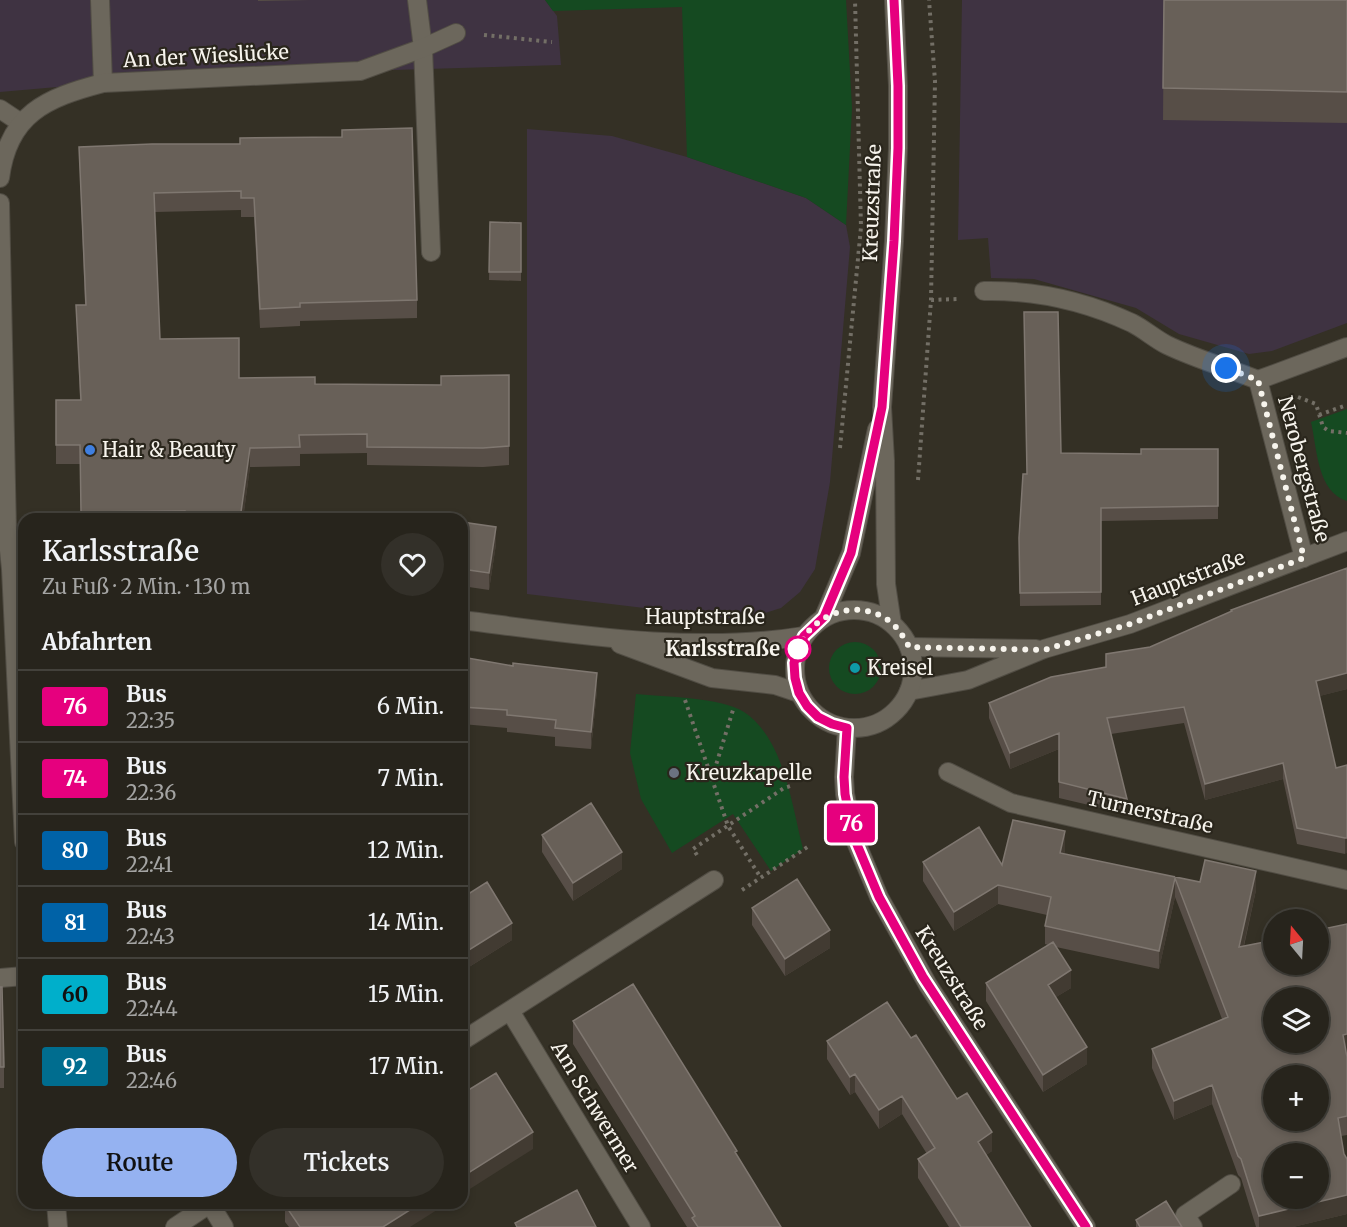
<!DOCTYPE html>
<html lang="de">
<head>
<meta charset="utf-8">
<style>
	:root { --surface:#27241c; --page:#333029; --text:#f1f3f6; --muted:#a4a4a3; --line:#43413b; --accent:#95b2f1 }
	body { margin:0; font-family:Merriweather,serif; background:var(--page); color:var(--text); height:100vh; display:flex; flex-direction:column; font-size:22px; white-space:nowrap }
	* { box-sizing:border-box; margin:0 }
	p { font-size:20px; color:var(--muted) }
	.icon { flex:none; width:33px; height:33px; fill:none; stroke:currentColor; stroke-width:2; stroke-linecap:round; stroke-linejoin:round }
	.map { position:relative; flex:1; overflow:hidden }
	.details { position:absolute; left:18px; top:513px; width:450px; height:696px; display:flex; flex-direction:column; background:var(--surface); border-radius:18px; box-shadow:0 3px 9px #0003,0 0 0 2px var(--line) }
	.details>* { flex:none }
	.badge { padding:0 12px; border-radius:4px; font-size:21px; line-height:39px }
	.needle { width:39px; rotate:342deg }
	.fabs { position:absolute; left:1263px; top:909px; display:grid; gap:12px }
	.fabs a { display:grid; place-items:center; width:66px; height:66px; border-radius:50%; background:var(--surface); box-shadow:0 3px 9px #0003,0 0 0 2px var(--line); font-size:30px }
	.you { position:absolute; width:30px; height:30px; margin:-15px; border:4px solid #fff; border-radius:50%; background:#1a73e8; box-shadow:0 0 0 9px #1a73e833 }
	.map>.badge { position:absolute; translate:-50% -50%; box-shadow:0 0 0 3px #fff }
	h2 { padding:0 24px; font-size:22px; line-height:54px }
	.round { display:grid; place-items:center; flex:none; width:63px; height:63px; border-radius:32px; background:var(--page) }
	.summary { display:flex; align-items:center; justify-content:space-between; height:102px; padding:0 24px }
	h1 { font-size:28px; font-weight:600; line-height:45px }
	.primary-button { display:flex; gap:12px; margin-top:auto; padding:12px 24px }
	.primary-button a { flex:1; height:69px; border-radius:36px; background:var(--accent); color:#111; font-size:24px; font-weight:600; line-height:69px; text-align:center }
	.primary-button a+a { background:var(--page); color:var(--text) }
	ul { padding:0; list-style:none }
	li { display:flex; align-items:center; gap:18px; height:72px; padding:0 24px; border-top:2px solid var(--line) }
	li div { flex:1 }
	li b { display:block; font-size:22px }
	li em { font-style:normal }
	li .badge { min-width:66px; font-weight:700; text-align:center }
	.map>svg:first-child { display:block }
	.commercial { fill:#3f3342 }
	.green { fill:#154a21 }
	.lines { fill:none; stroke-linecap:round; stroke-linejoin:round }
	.service-casing { stroke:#514d44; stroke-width:20 }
	.minor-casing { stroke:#514d44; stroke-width:20 }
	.tertiary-casing { stroke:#514d44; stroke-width:20 }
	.path { stroke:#736f66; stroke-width:4; stroke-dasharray:3 4.5; stroke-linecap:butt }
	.service { stroke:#6c675c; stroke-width:18 }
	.minor { stroke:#6c675c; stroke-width:18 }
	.tertiary { stroke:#6c675c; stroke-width:18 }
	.wall { fill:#574e47 }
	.shaded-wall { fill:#423b32 }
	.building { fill:#686058; stroke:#7f7770; stroke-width:1.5; fill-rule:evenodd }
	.line-casing { stroke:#fff; stroke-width:14 }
	.line { stroke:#e6007e; stroke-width:9 }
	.walk { stroke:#f7f4ed; stroke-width:6; stroke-dasharray:0 10.8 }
	.shop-dot { fill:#3f7fe0; stroke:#2a261c; stroke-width:2 }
	.stop-dot { fill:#fff; stroke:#e6007e; stroke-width:3 }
	.culture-dot { fill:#0f9aa8; stroke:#2a261c; stroke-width:2 }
	.worship-dot { fill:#6b7280; stroke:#2a261c; stroke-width:2 }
	.labels { text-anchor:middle; stroke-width:4.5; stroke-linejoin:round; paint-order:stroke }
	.street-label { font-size:20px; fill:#f7f4ed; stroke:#2a261c }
	.poi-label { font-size:20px; fill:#f7f4ed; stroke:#2a261c; text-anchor:start }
	.stop-label { font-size:20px; font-weight:bold; fill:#f7f4ed; stroke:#2a261c; text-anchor:end }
</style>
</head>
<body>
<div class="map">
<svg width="1347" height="1227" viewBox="0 0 1347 1227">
	<rect width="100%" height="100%" fill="#343025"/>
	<!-- commercial -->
	<path class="commercial" d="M0 0H545L557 16 561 65 360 71 103 83 0 92Z
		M962 0H1347V323L1272 351 1249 354 1179 334 1136 308 1034 279 991 278 988 238 958 240Z
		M527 129 612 136 687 157 806 198 846 225 850 247 830 482 815 569 800 592 781 608 756 616 728 618 527 594Z"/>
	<!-- green -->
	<path class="green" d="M545 0H846L852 108 846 225 806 198 687 157 682 7 553 11Z
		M1347 409V501C1317 492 1317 448 1311 422Z
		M829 668a26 26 0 1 1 52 0a26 26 0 1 1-52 0Z
		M636 694C665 697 720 697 744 712 784 738 792 806 803 849L771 871 733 814 672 853 641 799 630 753Z"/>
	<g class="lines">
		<!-- service casing -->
		<g class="service-casing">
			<path id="service" d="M100 0 103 83
				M417 0 423 48 431 252
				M0 109 21 123
				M1193 1227 1185 1215 1231 1184"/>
		</g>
		<!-- minor casing -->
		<g class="minor-casing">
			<path id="minor" d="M0 178C8 114 46 98 103 83L360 71 423 48 456 33
				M0 203 7 531 11 569 24 842
				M984 291C1036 290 1085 301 1132 323 1144 329 1155 339 1167 345 1196 359 1228 368 1258 380
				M1258 380 1304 558
				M1258 380 1347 347
				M462 620C573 634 693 654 804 636
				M620 644 712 678 775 685 799 693
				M909 647 1036 649
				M909 691 968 680 1044 649 1130 624 1347 541
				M948 772 1011 803 1347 880
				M0 978 24 976
				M510 1011 641 1227
				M462 1041 714 880
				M56 1203 58 1227
				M210 1204 224 1227
				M175 1227 211 1203"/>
		</g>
		<!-- tertiary casing -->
		<g class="tertiary-casing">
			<path id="tertiary" d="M795 669a59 59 0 1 1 118 0a59 59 0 1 1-118 0Z
				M824 617 851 553 877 429
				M892 624 886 584 885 461 882 407 894 241 898 148V86L894 0
				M847 728 844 777 845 794 853 835 879 897 928 985 1086 1227"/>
		</g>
		<!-- path -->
		<path class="path" d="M484 35 552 42
			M931 300 957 299
			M1298 397 1316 404 1323 427 1329 431 1347 433
			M1319 415 1347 405
			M840 448 861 227 855 0
			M918 480 931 300 935 81 929 0
			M685 700 728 826 761 878
			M712 778 733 710
			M697 855 693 849 784 788 794 785
			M742 890 809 846"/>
		<!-- service -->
		<use href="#service" class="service"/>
		<!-- minor -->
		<use href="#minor" class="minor"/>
		<!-- tertiary -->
		<use href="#tertiary" class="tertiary"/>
	</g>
	<!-- wall -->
	<path class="wall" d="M258 0H311L258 1Z
		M1164 0H1347V123L1163 120Z
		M240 144 417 300V318L300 321V326L260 328 254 217H241V210L155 212 160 339 239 378 315 384 441 385 509 375V465L483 467 367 465V453L300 454V466L250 467 243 519H81L80 464H56V400H80L76 305H85L79 147Z
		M490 222 521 223V281L489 280Z
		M1218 449V519L1101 521V605L1020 606 1019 538 1026 474 1061 453 1141 454Z
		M462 522 496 544 489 590 462 586Z
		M1347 569V689L1319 696 1336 768 1347 765 1345 854 1297 844 1283 779 1205 800 1184 723 1111 734 1127 799V814L1059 798V749L1010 769 989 718V703L1106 667V654L1150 647 1231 612V610Z
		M462 657 597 690 591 749 555 746V737L507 732V728L462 724Z
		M542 835 622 869 573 901 542 852Z
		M1065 850 1064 854 1200 882 1256 890 1244 946 1347 924V1053H1346L1347 1057V1135L1341 1136 1344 1154 1347 1159V1214L1293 1227H1256L1241 1178 1238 1175 1212 1104 1174 1120 1152 1068V1049L1222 1019 1175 897 1159 969 1056 947 1071 988 1056 997 1087 1064 1043 1092 986 1001V983L1048 945 1045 944V926L1047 915 998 904 954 931 923 881V862L1002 865Z
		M462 898 512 940 469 967 462 956Z
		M752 908 830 948 785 976 752 925Z
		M0 987 4 1067V1088H0Z
		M573 1021 737 1155 781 1227H687L573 1044Z
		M911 1038 957 1099 992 1151 986 1155 1031 1227H949L918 1178V1159L927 1154 902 1114 879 1129 855 1092 850 1095 827 1059V1041Z
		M285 1205 410 1227H289L285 1222Z
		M1136 1220 1182 1227H1136Z"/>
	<!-- shaded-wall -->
	<path class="shaded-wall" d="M250 448V467L243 519H240Z
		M496 527V544L489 590V573Z
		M597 673V690L591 749V732Z
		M1347 673V689L1316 697V681Z
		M1059 733V749L1010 769V753Z
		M1283 763V779L1205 800V784Z
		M1065 831V850L1060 872V853Z
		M1345 838H1347V853L1345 854Z
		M622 852V869L573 901V883Z
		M1256 871V890L1239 966V947Z
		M1175 878V897L1159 969V951Z
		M998 885V904L954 931V912Z
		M512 923V940L469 967V950Z
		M830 930V948L785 976V959Z
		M1071 970V988L1048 1002V985Z
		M1347 1034V1053L1343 1054V1035Z
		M1087 1047V1064L1043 1092V1075Z
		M855 1074V1092L850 1095V1077Z
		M1212 1085V1104L1174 1120V1101Z
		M902 1096V1114L879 1129V1110Z
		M533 1132V1149L462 1194V1177Z
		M992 1132V1151L978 1160V1142Z
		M1347 1195V1214L1293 1227H1259V1216Z
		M421 1203H448L410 1227H383Z"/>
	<!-- building -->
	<path class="building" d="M1164 0H1347V92L1163 88Z
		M412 128 417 300 300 303V307L260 309 254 198H241V191L154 193 160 339 239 338V378L315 377V384L441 385V376L509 375V446L483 448 367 447V434L299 435 300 447 250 448 240 519H185V511L81 512 80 445H56V400H81L76 305H86L79 147 152 144H240V138L342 137V130Z
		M490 222 521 223V272H489Z
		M1024 312H1058L1061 453 1141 454V449H1218V506L1101 508V592L1020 593 1019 538 1023 474H1027Z
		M462 522 496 527 489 573 462 569Z
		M1347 568V673L1316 681 1336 768 1347 765V838H1345L1297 828 1283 763 1205 784 1184 707 1107 718 1127 799 1059 782V733L1010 753 989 703 1051 677 1106 667V654L1150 647 1232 611 1231 610Z
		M462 657 513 666V663L597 673 591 732 555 728 556 720 507 715V710L462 707Z
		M591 803 622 852 573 883 542 835Z
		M1013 820 1065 831 1060 853 1137 869 1200 882 1205 860 1256 871 1239 947 1274 940V964H1318V930L1347 924V1034L1343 1035 1347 1057V1116L1338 1118 1344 1154 1347 1159V1195L1259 1216 1241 1159 1238 1156 1212 1085 1174 1101 1152 1049 1228 1017 1175 878 1159 951 1045 926 1051 897 998 885 954 912 923 862 979 827 1002 865ZM1274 998H1318V1042H1274ZM1274 1076H1318V1120H1274ZM1274 1154H1318V1198H1274Z
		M797 879 830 930 785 959 752 908Z
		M487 882 512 923 469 950 462 938V898Z
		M1053 942 1071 970 1048 985 1087 1047 1043 1075 986 983Z
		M633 984 737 1151 735 1152 781 1227H698L692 1218 695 1216 573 1021Z
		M0 987H2L4 1067H0Z
		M887 1002 911 1038 916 1035 957 1099 967 1093 992 1132 978 1142 1031 1227H961L918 1159 935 1148 902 1096 879 1110 855 1074 850 1077 827 1041Z
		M496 1073 533 1132 462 1177V1094Z
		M577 1190 596 1227H517L515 1223Z
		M1166 1201 1182 1227H1140L1136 1220Z
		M288 1203H421L383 1227H300L285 1205Z"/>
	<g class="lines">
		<!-- line casing -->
		<g class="line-casing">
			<path id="line" d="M894 0 898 86V148L894 241 882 407 851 553 824 617 804 636 798 649 794 663 795 678 799 693 807 706 818 717 832 724 847 728 844 777 845 794 853 835 879 897 923 977 1086 1227"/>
		</g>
		<!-- line -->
		<use href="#line" class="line"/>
		<!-- walk -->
		<path class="walk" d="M798 649C812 612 861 596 893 624 900 631 905 639 909 647L1044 650 1130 624 1304 558 1258 380 1226 368"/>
	</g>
	<!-- markers -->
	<circle class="shop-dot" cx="90" cy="450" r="6"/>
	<circle class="stop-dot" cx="798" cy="649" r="12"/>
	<circle class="culture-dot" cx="855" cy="668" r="6"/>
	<circle class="worship-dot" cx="674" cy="773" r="6"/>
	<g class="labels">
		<!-- street labels -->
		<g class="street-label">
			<text transform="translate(206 56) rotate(-3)" y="7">An der Wieslücke</text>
			<text transform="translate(872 203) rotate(-88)" y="7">Kreuzstraße</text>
			<text transform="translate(1304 469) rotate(75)" y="7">Nerobergstraße</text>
			<text transform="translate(1188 578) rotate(-21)" y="7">Hauptstraße</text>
			<text x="705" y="624">Hauptstraße</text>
			<text transform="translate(1150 812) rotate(13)" y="7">Turnerstraße</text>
			<text transform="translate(952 978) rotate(58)" y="7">Kreuzstraße</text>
			<text transform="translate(595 1107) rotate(59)" y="7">Am Schwermer</text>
		</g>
		<!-- poi labels -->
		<g class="poi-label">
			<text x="102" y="457">Hair &amp; Beauty</text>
			<text x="867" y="675">Kreisel</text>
			<text x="686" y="780">Kreuzkapelle</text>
		</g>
		<!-- stop labels -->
		<g class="stop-label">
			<text x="780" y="656">Karlsstraße</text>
		</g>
	</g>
</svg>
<div class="fabs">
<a><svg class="needle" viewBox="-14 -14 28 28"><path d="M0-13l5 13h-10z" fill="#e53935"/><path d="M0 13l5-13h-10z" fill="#a4a4a3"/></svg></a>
<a><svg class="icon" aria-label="layers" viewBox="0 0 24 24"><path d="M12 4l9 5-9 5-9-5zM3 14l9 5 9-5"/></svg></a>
<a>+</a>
<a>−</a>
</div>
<div class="you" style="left:1226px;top:368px"></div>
<b class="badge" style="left:851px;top:823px;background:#e6007e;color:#fff">76</b>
<section class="details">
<div class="summary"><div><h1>Karlsstraße</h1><p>Zu Fuß · 2 Min. · 130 m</p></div><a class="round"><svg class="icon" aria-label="heart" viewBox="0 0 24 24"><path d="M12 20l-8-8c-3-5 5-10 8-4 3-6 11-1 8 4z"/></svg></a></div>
<h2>Abfahrten</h2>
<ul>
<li><span class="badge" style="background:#e6007e;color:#fff">76</span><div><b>Bus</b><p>22:35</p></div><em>6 Min.</em></li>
<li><span class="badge" style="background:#e6007e;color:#fff">74</span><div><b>Bus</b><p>22:36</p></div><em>7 Min.</em></li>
<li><span class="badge" style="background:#0062a7;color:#fff">80</span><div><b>Bus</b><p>22:41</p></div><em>12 Min.</em></li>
<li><span class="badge" style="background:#0062a7;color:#fff">81</span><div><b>Bus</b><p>22:43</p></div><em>14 Min.</em></li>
<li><span class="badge" style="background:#00afcb;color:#111">60</span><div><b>Bus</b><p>22:44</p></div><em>15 Min.</em></li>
<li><span class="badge" style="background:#006d8f;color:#fff">92</span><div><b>Bus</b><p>22:46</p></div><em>17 Min.</em></li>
</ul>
<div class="primary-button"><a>Route</a><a>Tickets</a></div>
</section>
</div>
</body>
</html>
